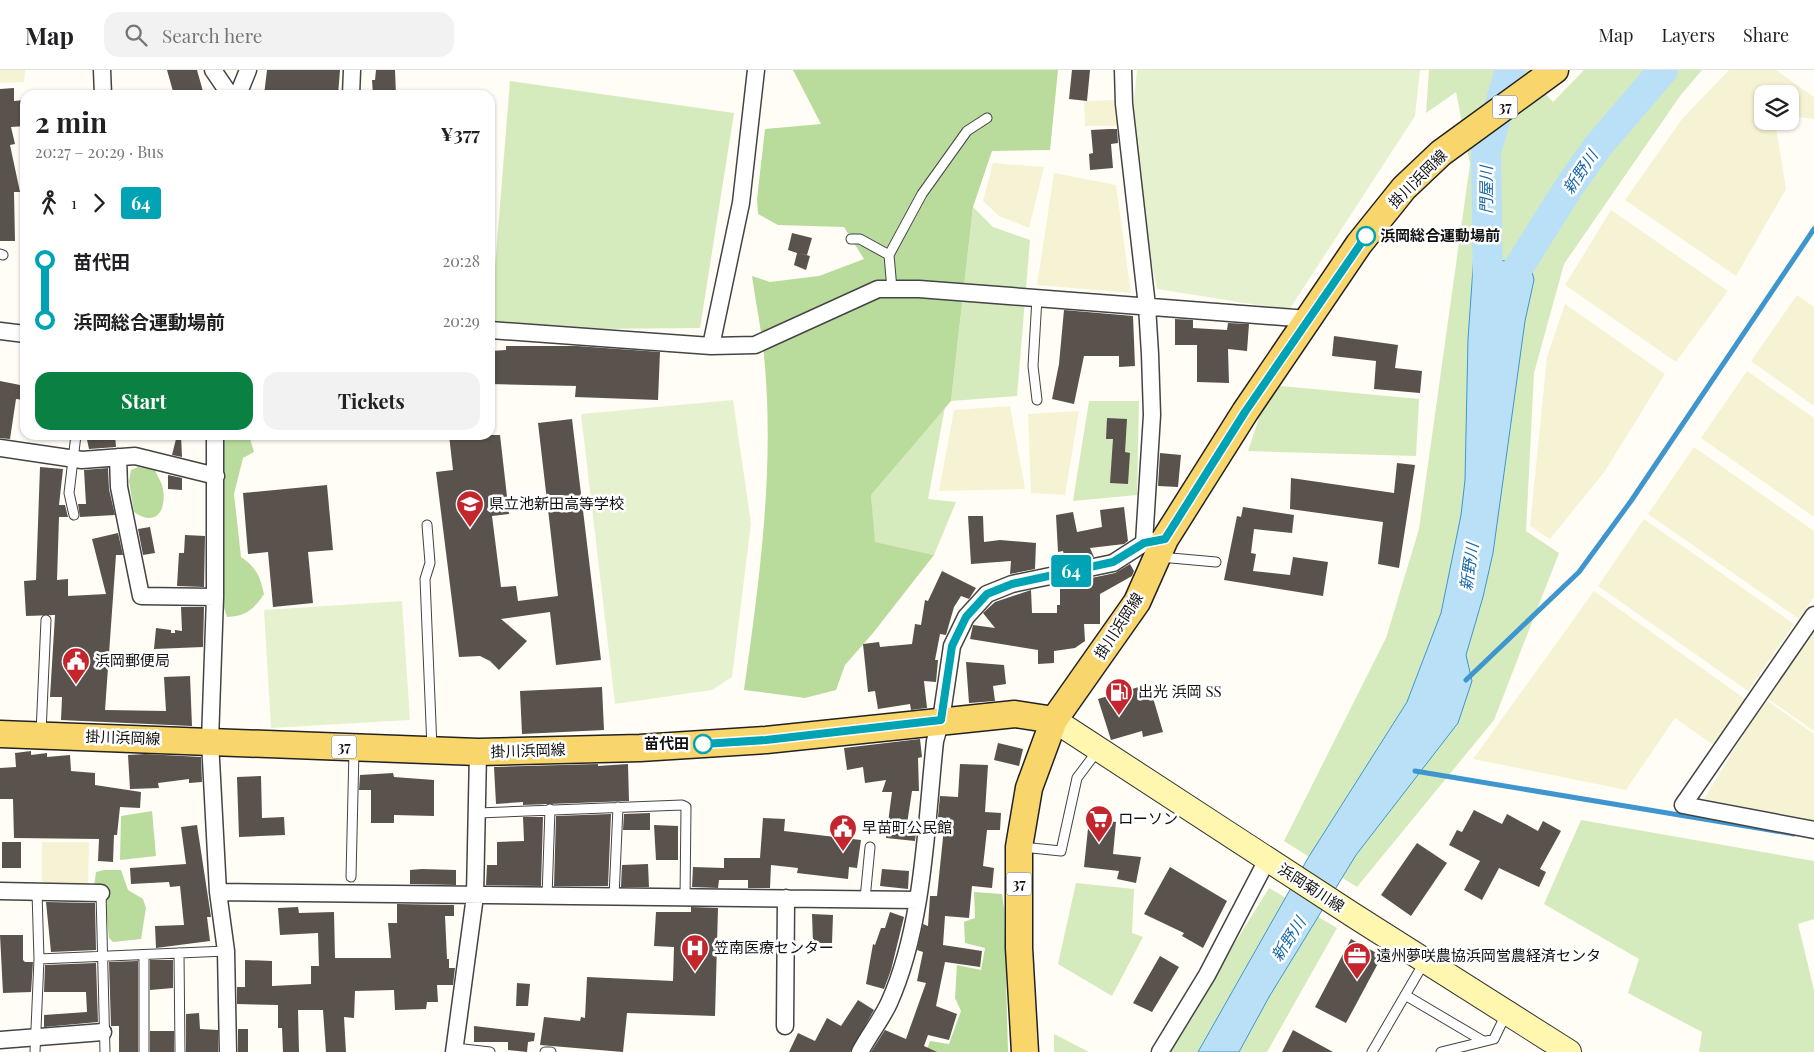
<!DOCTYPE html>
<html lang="en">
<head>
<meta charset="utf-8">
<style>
	:root { --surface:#fff; --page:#f2f2f2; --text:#202124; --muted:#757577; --line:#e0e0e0; --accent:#0b8043 }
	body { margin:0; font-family:"Playfair Display","Noto Sans JP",serif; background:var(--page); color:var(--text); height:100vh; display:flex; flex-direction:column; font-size:19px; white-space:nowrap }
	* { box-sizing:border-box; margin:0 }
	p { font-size:16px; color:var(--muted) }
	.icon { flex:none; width:28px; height:28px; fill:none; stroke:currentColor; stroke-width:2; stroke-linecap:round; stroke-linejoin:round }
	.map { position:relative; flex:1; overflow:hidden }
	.side { position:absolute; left:20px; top:20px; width:475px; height:350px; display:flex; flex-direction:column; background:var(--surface); border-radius:15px; box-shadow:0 1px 4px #0004 }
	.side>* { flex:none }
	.badge { padding:0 10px; border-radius:4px; font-size:18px; line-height:32px }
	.controls { position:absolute; left:1754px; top:15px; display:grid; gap:10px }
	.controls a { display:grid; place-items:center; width:45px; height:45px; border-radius:10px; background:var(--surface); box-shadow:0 1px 4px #0004; font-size:25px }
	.map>.badge { position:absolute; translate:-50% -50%; box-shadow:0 0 0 2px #fff }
	.legs { display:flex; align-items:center; gap:8px; height:55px; padding:0 15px; font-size:16px }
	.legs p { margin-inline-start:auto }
	.headline { display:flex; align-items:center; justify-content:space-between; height:85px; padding:0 15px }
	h1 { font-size:28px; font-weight:700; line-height:38px }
	.primary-button { display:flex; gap:10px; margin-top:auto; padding:10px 15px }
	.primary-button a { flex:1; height:58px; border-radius:15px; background:var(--accent); color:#fff; font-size:20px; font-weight:700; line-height:58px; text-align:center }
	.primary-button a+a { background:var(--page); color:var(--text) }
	ul { padding:0 15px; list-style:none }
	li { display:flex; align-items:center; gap:18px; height:60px; font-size:19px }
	li i { display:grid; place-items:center; width:8px; height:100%; margin:0 6px; background:currentColor }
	li i::after { content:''; width:12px; height:12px; margin:-6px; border:4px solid; border-radius:50%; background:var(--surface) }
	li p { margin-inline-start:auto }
	li:first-child i { background:linear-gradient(#0000 50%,currentColor 0) }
	li:last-child i { background:linear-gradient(currentColor 50%,#0000 0) }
	header { display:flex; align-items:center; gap:30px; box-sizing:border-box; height:70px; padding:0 25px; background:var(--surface); border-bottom:1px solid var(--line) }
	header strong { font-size:24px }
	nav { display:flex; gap:28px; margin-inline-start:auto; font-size:18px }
	.search { width:350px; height:45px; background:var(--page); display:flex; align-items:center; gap:12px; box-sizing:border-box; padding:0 18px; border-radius:15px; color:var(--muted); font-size:19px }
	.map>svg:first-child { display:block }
	.farmland { fill:#f6f3d4 }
	.green { fill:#d5ebbd }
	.forest { fill:#b9dc9c }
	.pitch { fill:#e6f2cf }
	.water { fill:#b9e0f7; stroke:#3f96cf }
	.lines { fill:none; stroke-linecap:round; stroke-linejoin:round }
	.stream { stroke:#3f96cf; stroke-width:5 }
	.river { stroke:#b9e0f7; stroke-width:30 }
	.building { fill:#5a524d }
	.service-casing { stroke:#444; stroke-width:11 }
	.minor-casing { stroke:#444; stroke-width:19 }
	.secondary-casing { stroke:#333; stroke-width:26 }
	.primary-casing { stroke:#222; stroke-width:29 }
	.service { stroke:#fff; stroke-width:9 }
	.minor { stroke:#fff; stroke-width:16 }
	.secondary { stroke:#fff6b0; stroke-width:24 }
	.primary { stroke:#f9d66b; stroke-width:26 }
	.line-1-casing { stroke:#fff; stroke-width:11 }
	.line-1 { stroke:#00a3b4; stroke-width:8 }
	.stop-1-dot { fill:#fff; stroke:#00a3b4; stroke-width:2.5 }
	.labels { text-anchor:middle; stroke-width:5; stroke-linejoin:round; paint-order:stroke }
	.shield { fill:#fff; stroke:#585858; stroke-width:1 }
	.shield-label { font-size:14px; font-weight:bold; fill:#111 }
	.street-label { font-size:15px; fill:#111; stroke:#fff }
	.stop-label { font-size:15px; font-weight:bold; fill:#111; stroke:#fff; text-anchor:start }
	.poi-label { font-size:15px; fill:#111; stroke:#fff; text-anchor:start }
	.water-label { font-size:16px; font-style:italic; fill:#1768a6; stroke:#fff }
</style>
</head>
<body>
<header>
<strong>Map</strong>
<div class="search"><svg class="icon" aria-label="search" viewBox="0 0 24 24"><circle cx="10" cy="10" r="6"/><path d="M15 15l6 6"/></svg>Search here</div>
<nav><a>Map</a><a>Layers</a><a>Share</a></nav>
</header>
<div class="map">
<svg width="1814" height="982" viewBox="0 0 1814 982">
	<rect width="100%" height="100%" fill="#fffdf5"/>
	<!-- farmland -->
	<path class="farmland" d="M0 0H25L24 12 0 13Z
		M1729 0H1776L1814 27V49L1790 46V24H1762V51H1775L1786 119 1736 206 1625 130 1682 49Z
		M1117 30V56H1085L1084 31Z
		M993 93 1044 97 1029 158 999 146 983 131Z
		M1054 103 1116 115 1131 223 1037 215Z
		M1611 140 1728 221 1676 292 1565 215Z
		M1797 225 1814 237V336L1751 291Z
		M1565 234 1665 304 1605 401 1550 469 1530 456 1547 287Z
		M1747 301 1814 348V447L1701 368Z
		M1010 336 1025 419 939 421 954 340Z
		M1079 341 1065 425 1031 423 1028 344Z
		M1694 377 1814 461V527L1799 549 1648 444Z
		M1644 449 1794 554 1748 621 1598 516Z
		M1594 521 1745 629 1716 677 1675 648 1626 720 1473 689Z
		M1814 561V661L1767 628Z
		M1765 629 1814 664V751L1704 729Z
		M42 772H89L88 817H42Z"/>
	<!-- green -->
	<path class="green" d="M1429 0H1534L1529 6 1553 32 1584 0H1702L1680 26 1564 194 1534 303 1526 461 1559 483 1494 650 1357 817 1284 771 1386 568 1419 459 1470 94 1456 22 1426 43Z
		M510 11 734 43 700 258 490 260Z
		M973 137 993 157 1030 170 1017 326 951 331Z
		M1270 315 1419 329 1416 386 1248 381Z
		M1089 331H1139L1137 425 1073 431Z
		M945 337 928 429 956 432 934 485 874 472 871 425Z
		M1581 750 1814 791V849L1798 854 1814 920V982H1699L1702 962 1628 923 1639 889 1544 834Z
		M1076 813 1134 819 1132 863 1143 867 1112 926 1058 894Z
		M1269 818 1337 858 1267 982H1167Z
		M1054 964 1089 982H1054Z"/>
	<!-- forest -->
	<path class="forest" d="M793 0H1058L1050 80 992 81 973 137 951 331 871 425 875 472 934 485 873 563 845 595 836 620 805 628 744 620C759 514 774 404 765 297 763 266 756 236 752 206L770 212 819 206 864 189 844 157 778 155 758 144 757 129 765 59 821 54Z
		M221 365H249L254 382 243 388 234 424 241 487C256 497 260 506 264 524 253 540 246 546 227 547L221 528Z
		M138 397 155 400C157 405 160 410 162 415 168 437 158 459 134 442L129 411 131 400Z
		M152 741 156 786 120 790 121 746Z
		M104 800H121L128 820 143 829 146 838 141 869 113 872 109 868 106 839 94 817 96 802Z
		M974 822 1002 824 1004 838 1008 982H926L930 971 949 974 961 941 955 928 957 895 981 900 985 878 965 873 964 852 975 848Z"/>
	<!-- pitch -->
	<path class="pitch" d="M1137 0H1420L1415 46 1289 240 1157 219 1129 81Z
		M733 330 751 453 732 607 712 620 615 634 581 344Z
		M402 531 410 650 271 658 264 540Z"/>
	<!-- water -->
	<path class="water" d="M1474 184 1531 197 1534 210 1525 251 1493 483 1483 527 1466 585 1472 611 1458 653 1356 785 1269 927 1239 982H1198L1308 788 1407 632 1441 543 1461 445 1465 410 1468 269Z"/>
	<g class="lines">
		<!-- stream -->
		<path class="stream" d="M1466 610 1579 502 1631 431 1814 159
			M1415 701 1794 764"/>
		<!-- river -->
		<path class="river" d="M1488 227 1486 82 1510 0
			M1504 231 1513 206 1569 117 1598 76 1663 0"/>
	</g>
	<!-- building -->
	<path class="building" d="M167 0H197L204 25H174Z
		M267 0H340L338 25H264Z
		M376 0H395L396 25H373L372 10H375Z
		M1072 0H1090L1087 31 1069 29Z
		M14 18V31L25 30V56L11 57 15 74 10 75 20 122H14L15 171H0V19Z
		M1109 59H1117L1118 73 1111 74 1113 98 1090 100 1089 84 1093 83 1091 60Z
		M792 163 812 168 807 185 799 183 810 186 806 200 794 195 797 183 788 180Z
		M1064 240 1133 246 1135 296 1119 297V286H1084L1074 334 1052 329 1059 294Z
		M1175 249 1193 250V258L1227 260 1228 253 1249 254 1247 281 1228 279 1229 313 1197 312V275H1175Z
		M1334 266 1398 275 1395 298 1422 301 1420 323 1374 319 1376 291 1332 286Z
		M506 276H577L660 282 658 330 575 327 576 316 490 314V281L506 280Z
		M0 311 25 316V330L16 329 10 369 0 368Z
		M1107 348 1127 349 1125 382 1130 383 1128 414 1110 413 1113 369H1106Z
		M572 349 601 590 556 595 550 542 501 549 527 571 499 600 490 591 480 586 459 587 436 402 453 400 449 365H500L509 444 492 446 501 517 516 516 518 531 558 526 538 353Z
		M86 365H115L116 377 89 379Z
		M177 365H181L182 387 172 385Z
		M1160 383 1181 385 1178 417 1158 416Z
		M1397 393 1415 395 1399 498 1378 494 1383 452 1290 439 1291 408 1394 423Z
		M40 397 63 399 59 435H65L68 447H59L57 510 68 509V526L106 524 92 469 118 463 123 485H116L105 640 166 641 164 607 190 606 192 656 61 650 62 627H50L55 545 26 546 24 511 36 510Z
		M108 398 109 419 115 445 80 447 78 434H86L84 400Z
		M168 405 182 408V420L168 419Z
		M327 415 333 480 308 482 313 533 273 537 268 482 248 484 243 423Z
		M1124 437 1128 471 1124 474 1090 478 1094 487 1066 492 1063 481 1058 482 1056 445 1073 442 1077 462 1102 457 1100 440Z
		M1243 437 1294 445 1292 463 1254 459 1251 483 1256 484 1253 501 1290 505 1293 487 1328 492 1323 526 1224 510 1237 446 1241 447Z
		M968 446H983L984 472 1000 470 1036 473 1035 499 1010 504 1011 491 971 494Z
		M150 457 155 483 143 485 138 459Z
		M185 465 205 466 204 517 177 516 179 483H184Z
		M1130 494 1134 501 1132 506 1100 524V554H1084L1085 571 1075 578 1054 581V593L1038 594V580L970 569 973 555 995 558 983 543 995 532 1031 520 1032 543H1057V535H1060V518L1075 517 1073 512 1115 503Z
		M942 501 976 518 969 529 961 526 954 537 946 565 940 564 935 590H938L936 612 924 611 927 638 911 640 910 634 878 639 875 621 868 622 863 574 879 572 880 577 912 574 915 554 921 555 925 530 928 531Z
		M181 537H204L203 577 154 579 156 558 171 560V563H175V560L182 561Z
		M966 592 1004 595 1006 614 993 616 995 631 969 633Z
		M1149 614 1163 662 1143 667 1142 661 1111 670 1098 629Z
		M602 617 604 660 522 664 520 621Z
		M920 669 922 687 918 688 919 721H912L907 754 917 755 915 771 886 768 892 722H882L886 710 865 713 863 697 847 700 844 678Z
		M998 673 1023 679 1019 696 994 690Z
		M31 681V685L47 683V687L70 685 71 701 95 703V715L141 722 140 738 120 737 117 765H114L113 792 98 791 99 769 14 768 13 729H0V698L16 697 15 683Z
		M145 684 201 687 202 712 189 713V709L158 713 159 718 130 719 128 685Z
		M598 694V696L628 694 629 731 523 735V732L496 734 494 697Z
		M960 694 988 695 985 742 1001 743 1000 760H987L983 796 994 798 992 818 972 816 969 848 945 846 943 875 982 881 980 897 945 892 936 936 957 944 949 970 928 965 924 976 937 982H871L885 960 906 969 926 913 917 911 923 882 917 880 923 854 928 856 930 826H937L945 748 938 747 940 726 958 727Z
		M393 703 394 707 434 710V746L394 745V753H371V720H359L360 705Z
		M261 706 262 748 284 747 285 765 239 767 237 707Z
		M1474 740 1502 754 1507 744 1538 761 1543 751 1561 761 1540 799 1546 802 1539 817 1499 798 1482 830 1464 820 1480 791 1449 775 1457 760 1462 762Z
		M650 743V760H623L624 744Z
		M611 744 608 816H554L556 746Z
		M523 747H543L541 816 486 815 487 795H497V772L524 771Z
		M763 748 785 749 784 761 861 770 857 798 849 797 848 809 797 803 798 798 771 795 770 818H748V810H719L718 818 692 817 693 797 724 798V788H760Z
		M1089 749 1116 752 1113 784 1141 787 1136 813 1117 809 1119 801 1084 797Z
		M197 755 211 847H207L210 871 156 878 155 856 184 855 180 816 170 817 169 812 131 814 130 798 186 794 181 757Z
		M654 755 678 756V790H656Z
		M2 772H21V798H2Z
		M1417 773 1447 793 1411 846 1381 825Z
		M648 794 649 817H621L622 795Z
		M1170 797 1227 831 1203 878 1182 866 1184 863 1144 844Z
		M422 799 456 800V815L410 814V800Z
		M882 799 909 801 908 819 880 816Z
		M46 832 95 833 96 880 51 882Z
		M397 834 454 835V846H445L447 889H449V898H455L453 915H437L438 932H427L426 939 395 940 394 920 355 921 354 948 344 947 346 982H326L323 940H298L299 982H283L282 958H278V935L237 934V917H245V890L272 891V916L311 914V896H319L318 863 280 865 278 838 298 837 299 843 334 842 335 888H391L388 853H397Z
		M691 837 718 838 715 946 627 943 623 982 540 975 544 947 580 951 581 947 585 948 587 907 673 911 674 877 654 876 656 842H691Z
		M890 842 904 847 891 900 884 919 866 914 873 874 875 875 881 858H885Z
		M812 844 833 845 832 873H813Z
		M0 865H23V890L25 892H33L31 922 3 923Z
		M1351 869 1382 886 1346 953 1315 937Z
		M1160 886 1179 897 1152 942 1133 933Z
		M150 890H173V918L150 920Z
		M138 891V982H119V956H111L109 892Z
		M96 893 98 952 44 957V945L87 942 86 922H44L45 895Z
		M517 913 530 914 528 936H516Z
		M858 930 874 940 850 982H789L798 963 815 971 827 948 841 956Z
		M199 943 200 959 218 960V982H186V944Z
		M474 956 535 963 534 971 528 972 527 982 508 980V972H474Z
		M238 959H248V982H238Z
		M1293 960 1333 982H1282Z
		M150 961H174V982H150Z"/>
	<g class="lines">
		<!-- service casing -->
		<g class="service-casing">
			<path id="service" d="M851 169H860L889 185
				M0 184 3 185
				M892 219 889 185 922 124 967 61 987 48
				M1037 228 1033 296 1037 330
				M74 445 69 423 76 365
				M427 455 430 493 425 509 432 678
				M1160 487 1216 492
				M41 663 46 550
				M478 743 682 735 686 737 685 828
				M1022 777 1061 781 1077 708 1098 680
				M351 807 354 680
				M101 823 105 982
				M547 827 550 739
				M614 827 618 737
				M865 829 870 777
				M179 883 180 982
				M144 885V982
				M39 889 226 881
				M1405 925 1483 971
				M455 978 490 982
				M35 982 39 889 37 822
				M545 982H551
				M1372 982 1425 891
				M1441 982 1494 969 1506 944"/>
		</g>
		<!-- minor casing -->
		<g class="minor-casing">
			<path id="minor" d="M102 0 103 25
				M213 0 230 25
				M1123 0 1124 34 1147 236 1150 284 1152 345 1144 473
				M238 25 248 0
				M351 25 352 0
				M490 260 711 276 755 275 878 219H919L1308 249
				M0 261 25 264
				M711 276 741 133 756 0
				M215 365V527L210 671 218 822 226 881 228 982
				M0 378 82 390 135 386 216 406
				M118 387 119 417 141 526 215 527
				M1814 545 1683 735 1814 760
				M0 821 101 823
				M218 822 918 830
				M785 956 786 828
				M0 970 103 962
				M454 982 475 826 478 682
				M860 982C869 965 881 950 889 933 924 855 926 755 935 671L941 650 952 576 966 547 987 524 1012 514 1113 493 1144 473 1165 469
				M1160 982 1207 905 1267 790"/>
		</g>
		<!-- secondary casing -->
		<g class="secondary-casing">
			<path id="secondary" d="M1054 650 1353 845 1569 982"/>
		</g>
		<!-- primary casing -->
		<g class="primary-casing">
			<path id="primary" d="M0 664 478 682 640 678 766 670 1015 644 1054 650
				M1025 982 1019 878V777L1029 718 1054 650 1137 532 1165 469 1245 342 1359 174 1404 118 1441 83 1555 0"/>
		</g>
		<!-- service -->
		<use href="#service" class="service"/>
		<!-- minor -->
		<use href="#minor" class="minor"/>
		<!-- secondary -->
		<use href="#secondary" class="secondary"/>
		<!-- primary -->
		<use href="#primary" class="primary"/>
	</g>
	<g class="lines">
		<!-- line-1 casing -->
		<g class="line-1-casing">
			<path id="line-1" d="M703 674 766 670 941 650 952 576 966 547 987 524 1012 514 1113 492 1144 473 1165 469 1245 342 1366 166"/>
		</g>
		<!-- line-1 -->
		<use href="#line-1" class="line-1"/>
	</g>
	<!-- icons -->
	<defs>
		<g id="school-pin" transform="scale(1.4375)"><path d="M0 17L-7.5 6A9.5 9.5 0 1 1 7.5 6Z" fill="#c4262e" stroke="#fff"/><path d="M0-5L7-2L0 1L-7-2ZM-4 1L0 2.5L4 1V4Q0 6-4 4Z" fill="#fff"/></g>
		<g id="civic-pin" transform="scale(1.4375)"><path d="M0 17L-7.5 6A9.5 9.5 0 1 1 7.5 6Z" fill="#c4262e" stroke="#fff"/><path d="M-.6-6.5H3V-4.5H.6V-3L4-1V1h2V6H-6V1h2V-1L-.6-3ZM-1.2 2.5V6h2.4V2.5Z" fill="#fff"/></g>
		<g id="fuel-pin" transform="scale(1.4375)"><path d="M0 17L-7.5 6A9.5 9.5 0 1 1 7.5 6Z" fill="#c4262e" stroke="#fff"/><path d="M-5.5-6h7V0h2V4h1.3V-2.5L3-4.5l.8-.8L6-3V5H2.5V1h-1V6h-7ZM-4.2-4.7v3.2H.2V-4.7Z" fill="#fff"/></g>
		<g id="supermarket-pin" transform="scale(1.4375)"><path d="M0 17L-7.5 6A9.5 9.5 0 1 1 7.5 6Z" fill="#c4262e" stroke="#fff"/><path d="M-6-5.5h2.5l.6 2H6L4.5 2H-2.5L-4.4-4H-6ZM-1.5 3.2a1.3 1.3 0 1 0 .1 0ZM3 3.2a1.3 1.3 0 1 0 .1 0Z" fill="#fff"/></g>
		<g id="hospital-pin" transform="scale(1.4375)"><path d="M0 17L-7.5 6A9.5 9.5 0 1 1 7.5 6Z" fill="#c4262e" stroke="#fff"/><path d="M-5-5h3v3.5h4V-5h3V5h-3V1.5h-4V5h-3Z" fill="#fff"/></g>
		<g id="office-pin" transform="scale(1.4375)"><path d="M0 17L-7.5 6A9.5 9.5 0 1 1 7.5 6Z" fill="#c4262e" stroke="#fff"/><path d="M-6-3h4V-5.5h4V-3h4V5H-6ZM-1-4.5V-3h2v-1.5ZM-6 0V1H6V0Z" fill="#fff"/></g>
	</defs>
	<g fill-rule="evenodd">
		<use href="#school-pin" x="470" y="434"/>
		<use href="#civic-pin" x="76" y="591"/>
		<use href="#fuel-pin" x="1119" y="622"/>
		<use href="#supermarket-pin" x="1099" y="749"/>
		<use href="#civic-pin" x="843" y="758"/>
		<use href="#hospital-pin" x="695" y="878"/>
		<use href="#office-pin" x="1357" y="886"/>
	</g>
	<!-- markers -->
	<g class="stop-1-dot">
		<circle cx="1366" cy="166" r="9"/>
		<circle cx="703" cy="674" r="9"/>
	</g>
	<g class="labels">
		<!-- shield labels -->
		<g class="shield">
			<rect x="1492.5" y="25.5" width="25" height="23" rx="4"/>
			<rect x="331.5" y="665.5" width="25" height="23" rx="4"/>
			<rect x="1006.5" y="802.5" width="25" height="23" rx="4"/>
		</g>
		<g class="shield-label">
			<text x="1505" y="42">37</text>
			<text x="344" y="682">37</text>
			<text x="1019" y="819">37</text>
		</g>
		<!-- street labels -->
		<g class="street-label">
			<text transform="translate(1418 109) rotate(-45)" y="5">掛川浜岡線</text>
			<text transform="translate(1119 556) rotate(-57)" y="5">掛川浜岡線</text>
			<text transform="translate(123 668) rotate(2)" y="5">掛川浜岡線</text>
			<text transform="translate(528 681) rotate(-2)" y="5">掛川浜岡線</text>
			<text transform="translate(1311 818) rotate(33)" y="5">浜岡菊川線</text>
		</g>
		<!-- stop labels -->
		<g class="stop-label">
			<text x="1380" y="171">浜岡総合運動場前</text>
			<text x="689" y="679" text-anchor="end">苗代田</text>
		</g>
		<!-- poi labels -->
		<g class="poi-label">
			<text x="489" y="439">県立池新田高等学校</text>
			<text x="95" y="596">浜岡郵便局</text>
			<text x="1138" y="627">出光 浜岡 SS</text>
			<text x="1118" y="754">ローソン</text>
			<text x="862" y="763">早苗町公民館</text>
			<text x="714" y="883">笠南医療センター</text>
			<text x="1376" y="891">遠州夢咲農協浜岡営農経済センタ</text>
		</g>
		<!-- water labels -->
		<g class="water-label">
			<text transform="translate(1580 102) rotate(-56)" y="6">新野川</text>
			<text transform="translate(1486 120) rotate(-90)" y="6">門屋川</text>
			<text transform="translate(1469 497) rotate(-82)" y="6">新野川</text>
			<text transform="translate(1288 869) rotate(-57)" y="6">新野川</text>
		</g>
	</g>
</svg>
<div class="controls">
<a><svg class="icon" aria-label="layers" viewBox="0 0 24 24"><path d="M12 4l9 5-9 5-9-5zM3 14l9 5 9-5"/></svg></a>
</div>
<b class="badge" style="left:1071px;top:501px;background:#00a3b4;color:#fff">64</b>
<section class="side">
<div class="headline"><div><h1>2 min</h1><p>20:27 – 20:29 · Bus</p></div><b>¥377</b></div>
<div class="legs"><svg class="icon" aria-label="walk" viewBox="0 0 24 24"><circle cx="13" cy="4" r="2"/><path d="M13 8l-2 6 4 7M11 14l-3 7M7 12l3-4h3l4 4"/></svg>1<svg class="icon" aria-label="forward" viewBox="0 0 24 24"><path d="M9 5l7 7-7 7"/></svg><b class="badge" style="background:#00a3b4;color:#fff">64</b></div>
<ul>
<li><i style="color:#00a3b4"></i><b>苗代田</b><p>20:28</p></li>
<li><i style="color:#00a3b4"></i><b>浜岡総合運動場前</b><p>20:29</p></li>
</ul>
<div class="primary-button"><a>Start</a><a>Tickets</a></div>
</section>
</div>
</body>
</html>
